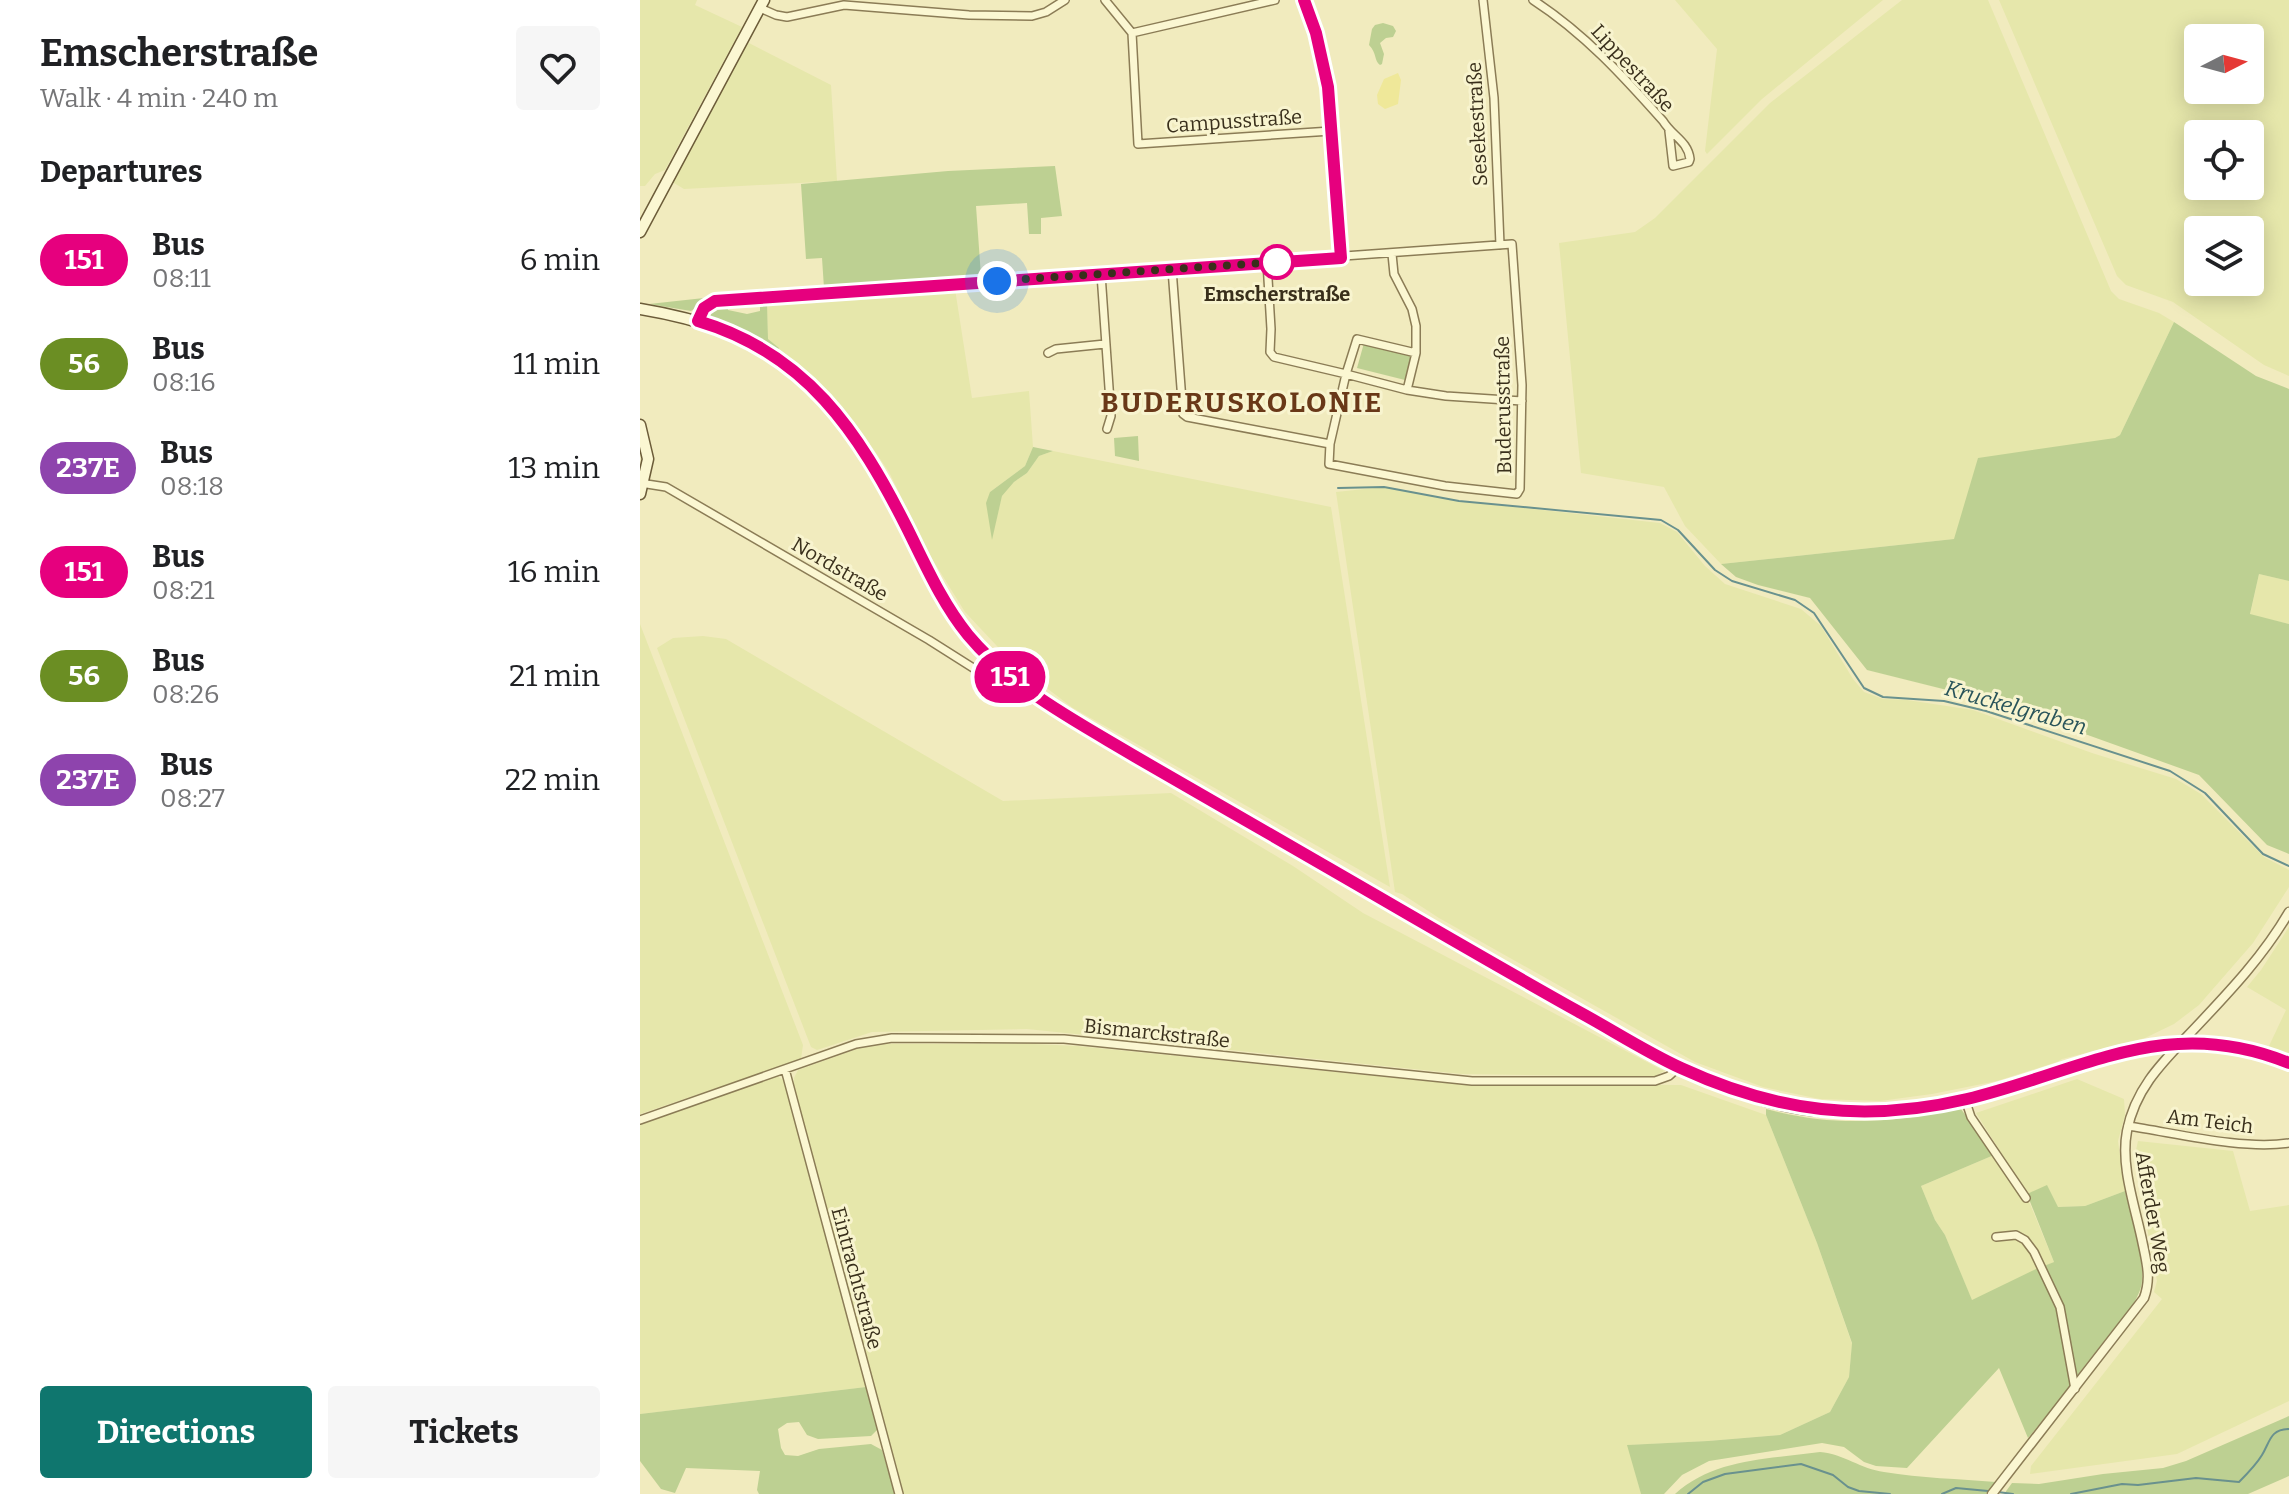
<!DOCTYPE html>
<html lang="en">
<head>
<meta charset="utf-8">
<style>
	:root { --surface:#fff; --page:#f6f6f6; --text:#202124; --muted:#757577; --accent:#0f766e }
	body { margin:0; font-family:Bitter,serif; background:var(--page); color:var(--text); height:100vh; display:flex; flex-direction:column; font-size:30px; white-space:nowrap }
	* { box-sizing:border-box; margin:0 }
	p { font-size:26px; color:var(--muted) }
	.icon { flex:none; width:44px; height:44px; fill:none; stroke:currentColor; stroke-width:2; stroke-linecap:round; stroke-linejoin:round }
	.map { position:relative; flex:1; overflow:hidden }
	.drawer { display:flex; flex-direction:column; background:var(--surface); width:640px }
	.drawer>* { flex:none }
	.badge { padding:0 16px; border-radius:26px; font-size:28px; line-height:52px }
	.needle { width:52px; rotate:84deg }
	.buttons { position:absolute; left:1544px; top:24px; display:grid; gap:16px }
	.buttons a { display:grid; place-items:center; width:80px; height:80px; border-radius:8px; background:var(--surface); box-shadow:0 4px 20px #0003; font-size:40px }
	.you { position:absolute; width:40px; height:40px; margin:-20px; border:6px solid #fff; border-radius:50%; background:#1a73e8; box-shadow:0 0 0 12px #1a73e833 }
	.map>.badge { position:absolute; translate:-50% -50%; box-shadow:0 0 0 4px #fff }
	h2 { padding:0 40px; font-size:30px; line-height:72px }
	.round { display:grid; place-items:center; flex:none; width:84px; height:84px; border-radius:8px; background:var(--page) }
	.summary { display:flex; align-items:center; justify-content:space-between; height:136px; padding:0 40px }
	h1 { font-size:38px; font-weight:700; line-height:60px }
	.button { display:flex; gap:16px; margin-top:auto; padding:16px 40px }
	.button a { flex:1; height:92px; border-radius:8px; background:var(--accent); color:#fff; font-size:32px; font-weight:700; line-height:92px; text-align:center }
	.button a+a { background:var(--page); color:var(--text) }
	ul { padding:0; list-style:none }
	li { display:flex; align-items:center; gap:24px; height:104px; padding:0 40px }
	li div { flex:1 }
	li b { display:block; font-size:30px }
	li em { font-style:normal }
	li .badge { min-width:88px; font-weight:700; text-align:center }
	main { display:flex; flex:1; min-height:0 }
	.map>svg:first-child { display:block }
	.farmland { fill:#e6e7ab; fill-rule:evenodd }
	.green { fill:#bdd092 }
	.sand { fill:#efe899 }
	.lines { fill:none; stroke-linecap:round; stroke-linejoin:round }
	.stream { stroke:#69918e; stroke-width:2 }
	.minor-casing { stroke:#8b7c56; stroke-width:10 }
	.tertiary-casing { stroke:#8b7c56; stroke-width:11 }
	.secondary-casing { stroke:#6c5c39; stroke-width:13 }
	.minor { stroke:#fbf7d2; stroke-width:7 }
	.tertiary { stroke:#fbf7d2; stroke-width:8 }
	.secondary { stroke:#fbf7d2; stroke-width:10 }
	.line-casing { stroke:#fff; stroke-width:18 }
	.line { stroke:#e6007e; stroke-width:12 }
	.walk { stroke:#392f1b; stroke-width:8; stroke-dasharray:0 14.4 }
	.stop-dot { fill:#fff; stroke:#e6007e; stroke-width:4 }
	.labels { text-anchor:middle; stroke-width:6; stroke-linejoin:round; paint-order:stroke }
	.street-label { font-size:20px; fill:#392f1b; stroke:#f8f4cf }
	.stop-label { font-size:20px; font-weight:bold; fill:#392f1b; stroke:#f8f4cf }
	.water-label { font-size:22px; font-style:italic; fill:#29545a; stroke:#f8f4cf }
	.district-label { font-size:28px; font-weight:bold; letter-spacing:2px; fill:#693818; stroke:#f8f4cf }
</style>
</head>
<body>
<main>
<section class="drawer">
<div class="summary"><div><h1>Emscherstraße</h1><p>Walk · 4 min · 240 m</p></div><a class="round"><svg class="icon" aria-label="heart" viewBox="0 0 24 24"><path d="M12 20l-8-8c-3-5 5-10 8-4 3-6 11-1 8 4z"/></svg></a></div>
<h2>Departures</h2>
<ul>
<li><span class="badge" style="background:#e6007e;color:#fff">151</span><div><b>Bus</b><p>08:11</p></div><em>6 min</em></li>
<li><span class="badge" style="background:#6b8e23;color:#fff">56</span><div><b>Bus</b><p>08:16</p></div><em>11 min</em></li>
<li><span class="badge" style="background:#8e44ad;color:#fff">237E</span><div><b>Bus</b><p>08:18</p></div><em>13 min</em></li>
<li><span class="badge" style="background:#e6007e;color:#fff">151</span><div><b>Bus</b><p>08:21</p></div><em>16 min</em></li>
<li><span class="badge" style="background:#6b8e23;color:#fff">56</span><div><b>Bus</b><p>08:26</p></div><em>21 min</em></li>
<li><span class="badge" style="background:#8e44ad;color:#fff">237E</span><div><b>Bus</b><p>08:27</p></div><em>22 min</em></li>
</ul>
<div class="button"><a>Directions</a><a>Tickets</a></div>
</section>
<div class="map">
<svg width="1649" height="1494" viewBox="0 0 1649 1494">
	<rect width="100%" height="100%" fill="#f1ebbe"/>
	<!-- farmland -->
	<path class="farmland" d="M0 0H57L55 5 102 27 25 170 15 174 5 186H0Z
		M1035 0H1243L1122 99 1067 154 1065 151 1077 49Z
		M1262 0H1348L1471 291 1479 299 1519 313 1534 322 1480 435 1314 539 1081 564 1045 526 1024 487 941 473 919 243 995 232 1015 218 1130 103Z
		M1359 0H1649V376L1624 365 1533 302 1486 285 1477 276ZM1558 38H1610V90H1558ZM1558 134H1610V186H1558ZM1558 230H1610V282H1558Z
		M103 40 191 85 197 181 44 189 29 180Z
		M315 289 332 398 389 391 393 447 385 466 350 492 352 537 362 496 374 482 387 473 399 456 413 451 691 507 750 887 433 708 371 661 325 612 289 554 249 472 221 431 195 401 128 339 127 301Z
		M744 487 819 501 1020 523 1037 532 1065 566 1085 584 1161 609 1181 626 1213 679 1224 692 1243 699 1267 700 1333 710 1452 753 1536 779 1561 794 1624 857 1649 870V887L1613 943 1559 1005 1534 1024 1505 1038 1422 1059 1417 1062 1357 1081 1292 1094 1240 1101 1180 1099 1123 1087 1055 1062 799 918 762 894 755 892 696 492Z
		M1619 574 1649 581V624L1610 615Z
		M0 624 163 1045 161 1059 0 1114Z
		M63 636 86 639 363 801 531 793 653 866 723 913 1024 1071 1014 1077 822 1074 387 1029 232 1032 177 1050 171 1047 17 648 33 638Z
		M1649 927V1057L1629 1046 1646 1010 1607 987 1621 970Z
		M247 1044H393L437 1046 815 1084 1041 1085 1126 1115 1177 1243 1212 1344 1209 1377 1190 1412 1140 1435 1068 1441 988 1445 1001 1494H263L154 1090V1078L158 1070 217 1049Z
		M137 1076 146 1082 226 1387 0 1414V1123Z
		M1437 1079 1484 1099 1485 1115 1478 1141 1485 1191 1445 1206 1417 1207 1407 1186 1387 1194 1336 1113Z
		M1498 1141 1593 1151 1610 1211 1649 1205V1401L1537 1454 1390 1474 1391 1466 1522 1299 1514 1292 1517 1281 1494 1159Z
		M1354 1155 1390 1204 1414 1262 1332 1301 1305 1235 1295 1220 1281 1186Z"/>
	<!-- green -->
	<path class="green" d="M743 23 753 26 756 31 753 37 746 38 740 43 744 54 742 64 740 65C734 61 737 53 729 45L732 29 735 25Z
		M415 166 422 216 401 218V234H389L387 203 336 206 341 276 184 288 182 258 166 259 161 184 308 171Z
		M64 298 67 300 51 311 9 304Z
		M127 301 128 339 139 348 137 351 109 335 68 318V309L76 305 87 304 88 310 107 314 120 311V302Z
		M1534 322 1616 376 1649 389V581L1619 574 1610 614 1649 624V854L1627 845 1559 775 1359 703 1227 670 1170 598 1118 585 1096 577 1081 564 1314 539 1338 458 1475 438 1480 435Z
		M724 343 771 355 765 380 717 368Z
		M498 436 499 461 475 456 474 438Z
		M393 447 413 451 399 456 387 473 374 482 362 496 352 540 346 503 350 492 385 466Z
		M1126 1109C1196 1128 1251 1122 1321 1109L1354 1155 1281 1186 1295 1220 1305 1235 1332 1300 1398 1268 1418 1310 1430 1387 1388 1438 1359 1368 1267 1468 1236 1466 1224 1462 1204 1447 1182 1443 1069 1461 1042 1475 1024 1494H1001L987 1445 1068 1441 1140 1435 1190 1412 1209 1377 1212 1343 1177 1243 1126 1115Z
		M1407 1185 1418 1207 1445 1206 1485 1191C1490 1213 1504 1259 1502 1279 1502 1288 1498 1295 1494 1303L1436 1377C1429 1333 1424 1307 1404 1266L1414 1262 1387 1194Z
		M226 1387 238 1429 231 1436 178 1439 167 1435 159 1422 147 1423 138 1429 141 1448 145 1455 158 1456 179 1449 231 1444 242 1450 255 1494H119L117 1490 120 1471 46 1468 35 1493 21 1489 0 1461V1414Z
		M1649 1416V1476L1608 1494H1364L1372 1483 1399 1484 1463 1474 1523 1468 1546 1461Z
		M1180 1452C1204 1454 1221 1469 1244 1472 1281 1478 1319 1479 1356 1482L1346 1494H1035C1074 1458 1130 1459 1180 1452Z"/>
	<!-- sand -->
	<path class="sand" d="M758 73 761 80 758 104 745 109 738 104 737 95 744 79Z"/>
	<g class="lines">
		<!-- stream -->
		<path class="stream" d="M698 488 744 487 819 501 1021 520 1038 530 1075 570 1092 581 1155 600 1174 613 1224 688 1243 697 1304 701 1346 711 1530 771 1565 793 1623 854 1649 866
			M1358 1492 1373 1494
			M1048 1494 1063 1482 1085 1474 1161 1464 1193 1475 1208 1487 1219 1491 1250 1494
			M1302 1494 1316 1488 1348 1491
			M1431 1494 1482 1484 1498 1485 1556 1478 1599 1482C1607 1474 1616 1465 1622 1455 1630 1442 1630 1429 1649 1429"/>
		<!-- minor casing -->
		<g class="minor-casing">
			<path id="minor" d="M465 0 492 33
				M664 0C695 82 695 171 701 258
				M843 0 854 98 860 245
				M893 0C944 33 983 76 1023 121 1032 136 1048 141 1050 159L1049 162 1033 166 1029 131
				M120 8 136 15 147 17 204 5 329 15 392 16 406 12 425 0
				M492 33 498 144 691 131
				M492 33 635 0
				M627 262 631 329 630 352 634 357 706 374 717 339 776 353
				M532 269 543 414 547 417 690 444
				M461 274 471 416 467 429
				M58 321 64 308 75 301 872 244 882 385 880 489 877 494 805 486 689 464 690 444 706 374 767 390 776 353V326L772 309 754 274 752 254
				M408 353 416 349 465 344
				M767 390 806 396 882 401
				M0 483 26 487 289 640 368 690 375 681
				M145 1069 259 1494
				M1325 1099 1331 1117 1386 1198
				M0 1120 216 1044 252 1038 424 1039 832 1081H1015L1029 1076 1039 1067
				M1488 1126C1536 1133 1601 1150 1649 1143
				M1356 1237 1376 1235 1385 1240 1394 1252 1420 1307 1435 1389"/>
		</g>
		<!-- tertiary casing -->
		<g class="tertiary-casing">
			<path id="tertiary" d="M1352 1494 1504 1298C1511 1279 1507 1264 1503 1245 1496 1209 1480 1167 1487 1131 1496 1085 1527 1058 1557 1026 1591 990 1624 955 1649 912"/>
		</g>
		<!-- secondary casing -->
		<g class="secondary-casing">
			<path id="secondary" d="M0 232 124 0
				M0 309C127 330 189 380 249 493 274 539 293 590 326 632 344 656 368 676 392 694 494 761 603 818 708 879 784 924 860 968 936 1010 1013 1053 1094 1105 1184 1111 1232 1114 1281 1110 1328 1098 1443 1070 1530 1013 1649 1063
				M0 425 8 459 0 494"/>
		</g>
		<!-- minor -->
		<use href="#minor" class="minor"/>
		<!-- tertiary -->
		<use href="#tertiary" class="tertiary"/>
		<!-- secondary -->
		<use href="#secondary" class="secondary"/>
	</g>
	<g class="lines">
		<!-- line casing -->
		<g class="line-casing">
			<path id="line" d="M664 0 676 33 688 87 701 258 75 301 64 308 58 321C166 353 218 431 267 528 285 564 302 603 328 635 373 689 436 721 496 757 559 793 622 830 685 866 770 915 855 965 941 1013 974 1031 1006 1052 1041 1068 1136 1112 1225 1123 1327 1099 1443 1071 1527 1013 1649 1063"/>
		</g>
		<!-- line -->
		<use href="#line" class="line"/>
		<!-- walk -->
		<path class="walk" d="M357 281 637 262"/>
	</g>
	<!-- markers -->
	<circle class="stop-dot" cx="637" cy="262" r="16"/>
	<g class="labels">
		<!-- street labels -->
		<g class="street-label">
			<text transform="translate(993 68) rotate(47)" y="7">Lippestraße</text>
			<text transform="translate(594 121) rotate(-4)" y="7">Campusstraße</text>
			<text transform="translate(837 124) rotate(-93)" y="7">Sesekestraße</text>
			<text transform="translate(863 405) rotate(-91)" y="7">Buderusstraße</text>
			<text transform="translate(200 569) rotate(30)" y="7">Nordstraße</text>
			<text transform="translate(517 1033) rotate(6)" y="7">Bismarckstraße</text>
			<text transform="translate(1570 1121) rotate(7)" y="7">Am Teich</text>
			<text transform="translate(1513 1212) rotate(80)" y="7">Afferder Weg</text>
			<text transform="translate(217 1278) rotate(75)" y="7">Eintrachtstraße</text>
		</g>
		<!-- stop labels -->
		<g class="stop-label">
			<text x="637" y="301">Emscherstraße</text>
		</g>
		<!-- water labels -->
		<g class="water-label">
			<text transform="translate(1376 707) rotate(16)" y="8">Kruckelgraben</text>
		</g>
		<!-- district labels -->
		<g class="district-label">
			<text x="602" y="412">BUDERUSKOLONIE</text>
		</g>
	</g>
</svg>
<div class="buttons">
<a><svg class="needle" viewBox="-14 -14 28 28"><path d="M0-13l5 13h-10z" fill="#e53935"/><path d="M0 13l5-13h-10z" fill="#757577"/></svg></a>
<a><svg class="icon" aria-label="locate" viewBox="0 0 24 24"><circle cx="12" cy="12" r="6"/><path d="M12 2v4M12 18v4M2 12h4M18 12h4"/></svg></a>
<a><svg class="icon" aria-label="layers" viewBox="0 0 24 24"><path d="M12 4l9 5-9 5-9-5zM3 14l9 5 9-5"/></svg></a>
</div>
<div class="you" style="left:357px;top:281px"></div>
<b class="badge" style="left:370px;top:677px;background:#e6007e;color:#fff">151</b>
</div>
</main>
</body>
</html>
